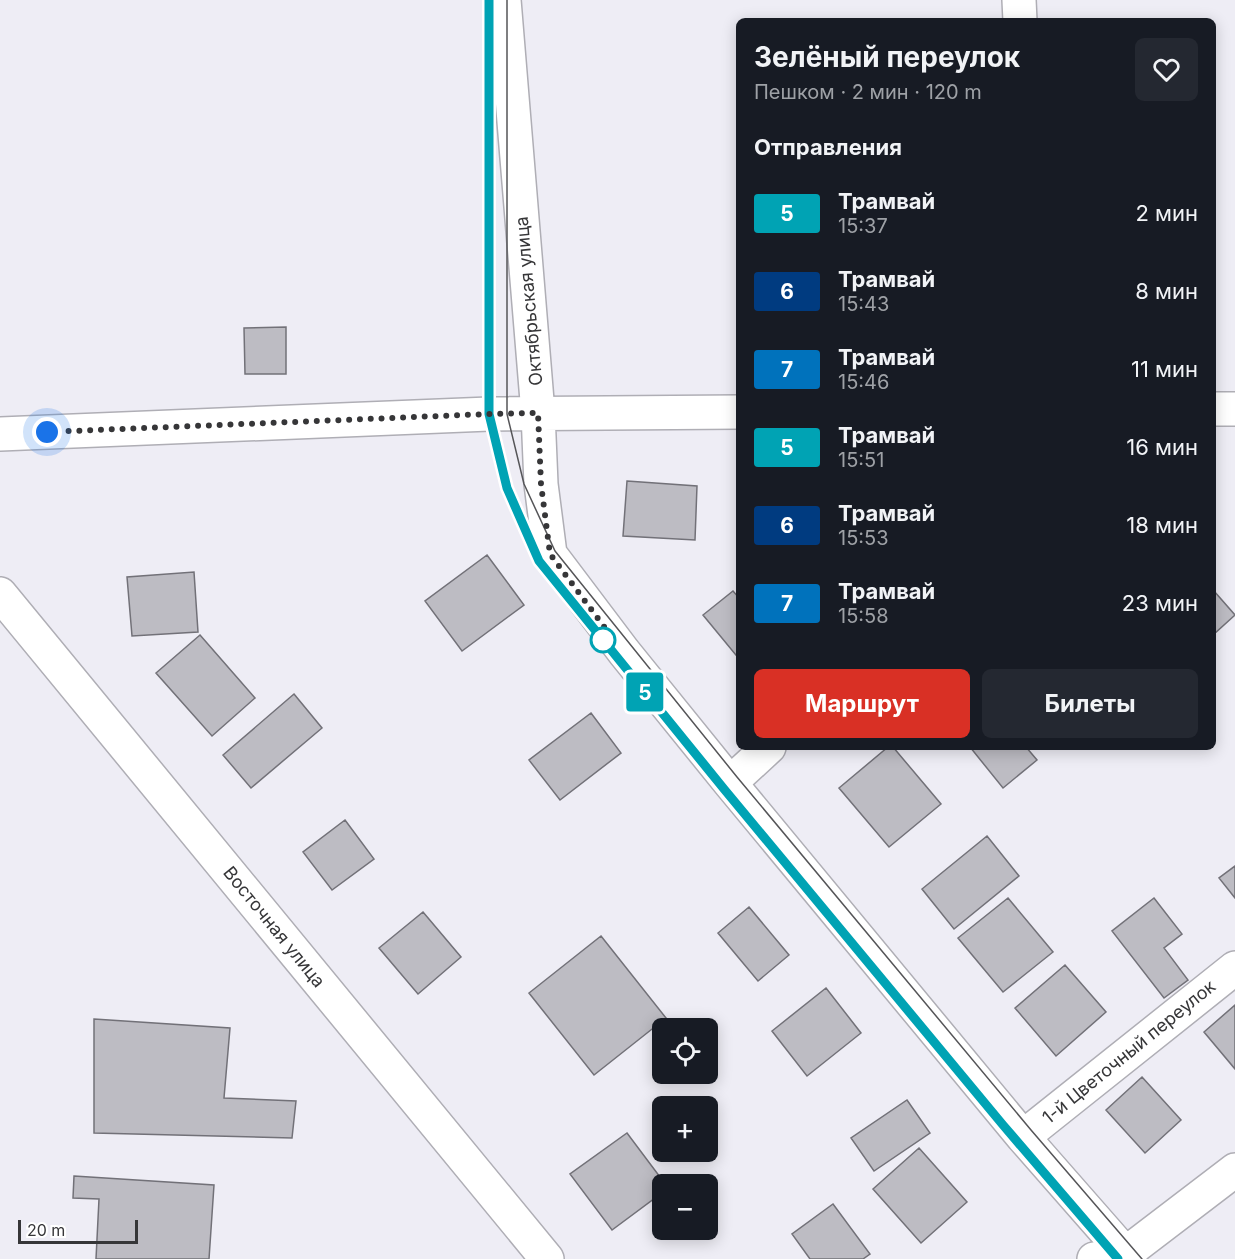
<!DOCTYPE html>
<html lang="ru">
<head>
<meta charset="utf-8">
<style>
	:root { --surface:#171b24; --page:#242831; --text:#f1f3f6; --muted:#9ea1a6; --accent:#d93025 }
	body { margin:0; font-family:Inter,sans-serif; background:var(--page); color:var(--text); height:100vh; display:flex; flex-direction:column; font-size:22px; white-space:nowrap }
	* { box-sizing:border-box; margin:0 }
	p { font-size:20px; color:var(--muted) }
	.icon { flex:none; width:33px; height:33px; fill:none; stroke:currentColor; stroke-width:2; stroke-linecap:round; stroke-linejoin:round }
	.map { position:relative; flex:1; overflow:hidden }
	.panel { position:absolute; left:736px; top:18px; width:480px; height:732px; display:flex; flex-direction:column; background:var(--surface); border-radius:9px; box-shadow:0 3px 15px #0003 }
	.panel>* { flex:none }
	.badge { padding:0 12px; border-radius:4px; font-size:21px; line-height:39px }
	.fabs { position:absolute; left:652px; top:1018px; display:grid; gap:12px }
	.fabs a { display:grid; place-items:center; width:66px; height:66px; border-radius:9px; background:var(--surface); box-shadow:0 3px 15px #0003; font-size:30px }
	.scale { position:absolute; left:18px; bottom:15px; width:120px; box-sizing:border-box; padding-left:6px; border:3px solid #363638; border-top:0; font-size:16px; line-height:21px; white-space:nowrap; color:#363638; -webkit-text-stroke:4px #fff; paint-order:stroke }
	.you { position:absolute; width:30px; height:30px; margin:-15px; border:4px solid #fff; border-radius:50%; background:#1a73e8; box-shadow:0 0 0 9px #1a73e833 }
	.map>.badge { position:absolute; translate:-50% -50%; box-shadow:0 0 0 3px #fff }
	h2 { padding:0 18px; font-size:22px; line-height:54px }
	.round { display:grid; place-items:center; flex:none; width:63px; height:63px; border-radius:9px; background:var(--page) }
	.summary { display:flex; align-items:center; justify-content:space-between; height:102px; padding:0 18px }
	h1 { font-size:28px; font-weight:700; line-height:45px }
	.action { display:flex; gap:12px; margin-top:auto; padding:12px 18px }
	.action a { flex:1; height:69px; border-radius:9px; background:var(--accent); color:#fff; font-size:24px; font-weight:700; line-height:69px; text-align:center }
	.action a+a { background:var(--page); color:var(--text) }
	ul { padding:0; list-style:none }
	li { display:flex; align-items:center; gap:18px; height:78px; padding:0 18px }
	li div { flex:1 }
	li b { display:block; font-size:22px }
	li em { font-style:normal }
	li .badge { min-width:66px; font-weight:700; text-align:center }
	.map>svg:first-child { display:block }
	.building { fill:#bdbcc3; stroke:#727178; stroke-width:1.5 }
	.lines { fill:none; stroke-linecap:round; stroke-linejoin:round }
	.street-casing { stroke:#afaeb5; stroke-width:36 }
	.street { stroke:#fff; stroke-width:33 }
	.tram { stroke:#555558; stroke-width:1.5 }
	.line-casing { stroke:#fff; stroke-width:14 }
	.line { stroke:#00a3b4; stroke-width:9 }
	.walk { stroke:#363638; stroke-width:6; stroke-dasharray:0 10.8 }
	.stop-dot { fill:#fff; stroke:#00a3b4; stroke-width:3 }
	.labels { text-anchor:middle; stroke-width:4.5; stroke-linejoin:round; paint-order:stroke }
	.street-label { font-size:18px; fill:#363638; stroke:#fff }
</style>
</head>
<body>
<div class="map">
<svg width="1235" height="1259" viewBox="0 0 1235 1259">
	<rect width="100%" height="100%" fill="#eeedf5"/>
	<!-- building -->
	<path class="building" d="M286 327V374H245L244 328Z
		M627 481 697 486 695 540 623 536Z
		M487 555 524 605 462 651 425 601Z
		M194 572 198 632 132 636 127 577Z
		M733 591 740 599V660L703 615Z
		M1214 591 1235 615 1214 634Z
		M200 635 255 698 212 736 156 673Z
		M294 694 322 728 251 788 223 755Z
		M591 713 621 753 560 800 529 760Z
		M888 747H893L941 804 889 847 839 788Z
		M970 747H1026L1037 760 1003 788Z
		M345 820 374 859 332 890 303 852Z
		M987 836 1019 876 954 929 922 889Z
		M1235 866V898L1219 878Z
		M1008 898 1053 952 1003 992 958 938Z
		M1154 898 1182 934 1164 948 1188 980 1164 998 1112 931Z
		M749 907 789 955 758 981 718 933Z
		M423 912 461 957 418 994 379 948Z
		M601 936 666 1018 594 1075 529 993Z
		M1065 965 1106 1012 1056 1056 1015 1008Z
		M826 988 861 1033 807 1076 772 1031Z
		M1235 1005V1069L1204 1032Z
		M94 1019 230 1028 224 1098 296 1101 292 1138 94 1133Z
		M1142 1077 1181 1120 1145 1153 1106 1110Z
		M907 1100 930 1133 874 1171 851 1138Z
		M627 1133 666 1185H663V1192L612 1230 570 1174Z
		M919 1148 967 1202 921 1243 873 1189Z
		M74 1176 214 1185 209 1259H96L99 1199 73 1198Z
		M833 1204 870 1254 863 1259H810L792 1234Z"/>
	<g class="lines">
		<!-- street casing -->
		<g class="street-casing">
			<path id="street" d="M504 0 538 413 541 484 550 554 624 652 730 783 1023 1137 1130 1259
				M1019 0 1020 21
				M1214 409H1235
				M0 434 489 414 740 412
				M0 594 547 1259
				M730 783 769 747
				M1023 1137 1235 968
				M1094 1259 1125 1254 1235 1170"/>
		</g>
		<!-- street -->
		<use href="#street" class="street"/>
		<!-- tram -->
		<path class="tram" d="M489 0V414L507 488 539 561 724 789 1018 1142 1118 1259
			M507 0V414L524 484 555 551 737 777 1031 1130 1142 1259"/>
	</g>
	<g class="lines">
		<!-- line casing -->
		<g class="line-casing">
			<path id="line" d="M489 0V414L507 488 539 561 724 789 1003 1125 1118 1259"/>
		</g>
		<!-- line -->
		<use href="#line" class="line"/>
		<!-- walk -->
		<path class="walk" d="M47 432 489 414 538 413 541 484 550 554 611 636 603 640"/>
	</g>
	<!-- markers -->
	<circle class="stop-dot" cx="603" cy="640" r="12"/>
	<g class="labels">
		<!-- street labels -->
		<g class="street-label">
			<text transform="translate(529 301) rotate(-95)" y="6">Октябрьская улица</text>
			<text transform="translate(274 927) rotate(51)" y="6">Восточная улица</text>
			<text transform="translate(1129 1052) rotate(-39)" y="6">1-й Цветочный переулок</text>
		</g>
	</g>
</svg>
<div class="fabs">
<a><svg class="icon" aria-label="locate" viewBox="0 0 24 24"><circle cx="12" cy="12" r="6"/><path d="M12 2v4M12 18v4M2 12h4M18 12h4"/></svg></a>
<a>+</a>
<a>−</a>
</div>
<div class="scale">20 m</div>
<div class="you" style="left:47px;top:432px"></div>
<b class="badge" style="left:645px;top:692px;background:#00a3b4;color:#fff">5</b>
<section class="panel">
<div class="summary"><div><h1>Зелёный переулок</h1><p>Пешком · 2 мин · 120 m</p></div><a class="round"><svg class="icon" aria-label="heart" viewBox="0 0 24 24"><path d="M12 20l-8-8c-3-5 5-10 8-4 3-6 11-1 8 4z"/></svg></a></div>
<h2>Отправления</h2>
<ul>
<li><span class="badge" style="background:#00a3b4;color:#fff">5</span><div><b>Трамвай</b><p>15:37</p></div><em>2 мин</em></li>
<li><span class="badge" style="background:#003b80;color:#fff">6</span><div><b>Трамвай</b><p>15:43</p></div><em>8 мин</em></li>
<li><span class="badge" style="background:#0072bc;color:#fff">7</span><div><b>Трамвай</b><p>15:46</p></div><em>11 мин</em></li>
<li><span class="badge" style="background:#00a3b4;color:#fff">5</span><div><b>Трамвай</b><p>15:51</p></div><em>16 мин</em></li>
<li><span class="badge" style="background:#003b80;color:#fff">6</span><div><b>Трамвай</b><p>15:53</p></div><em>18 мин</em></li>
<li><span class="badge" style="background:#0072bc;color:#fff">7</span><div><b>Трамвай</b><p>15:58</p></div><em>23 мин</em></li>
</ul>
<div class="action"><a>Маршрут</a><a>Билеты</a></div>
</section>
</div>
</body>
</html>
